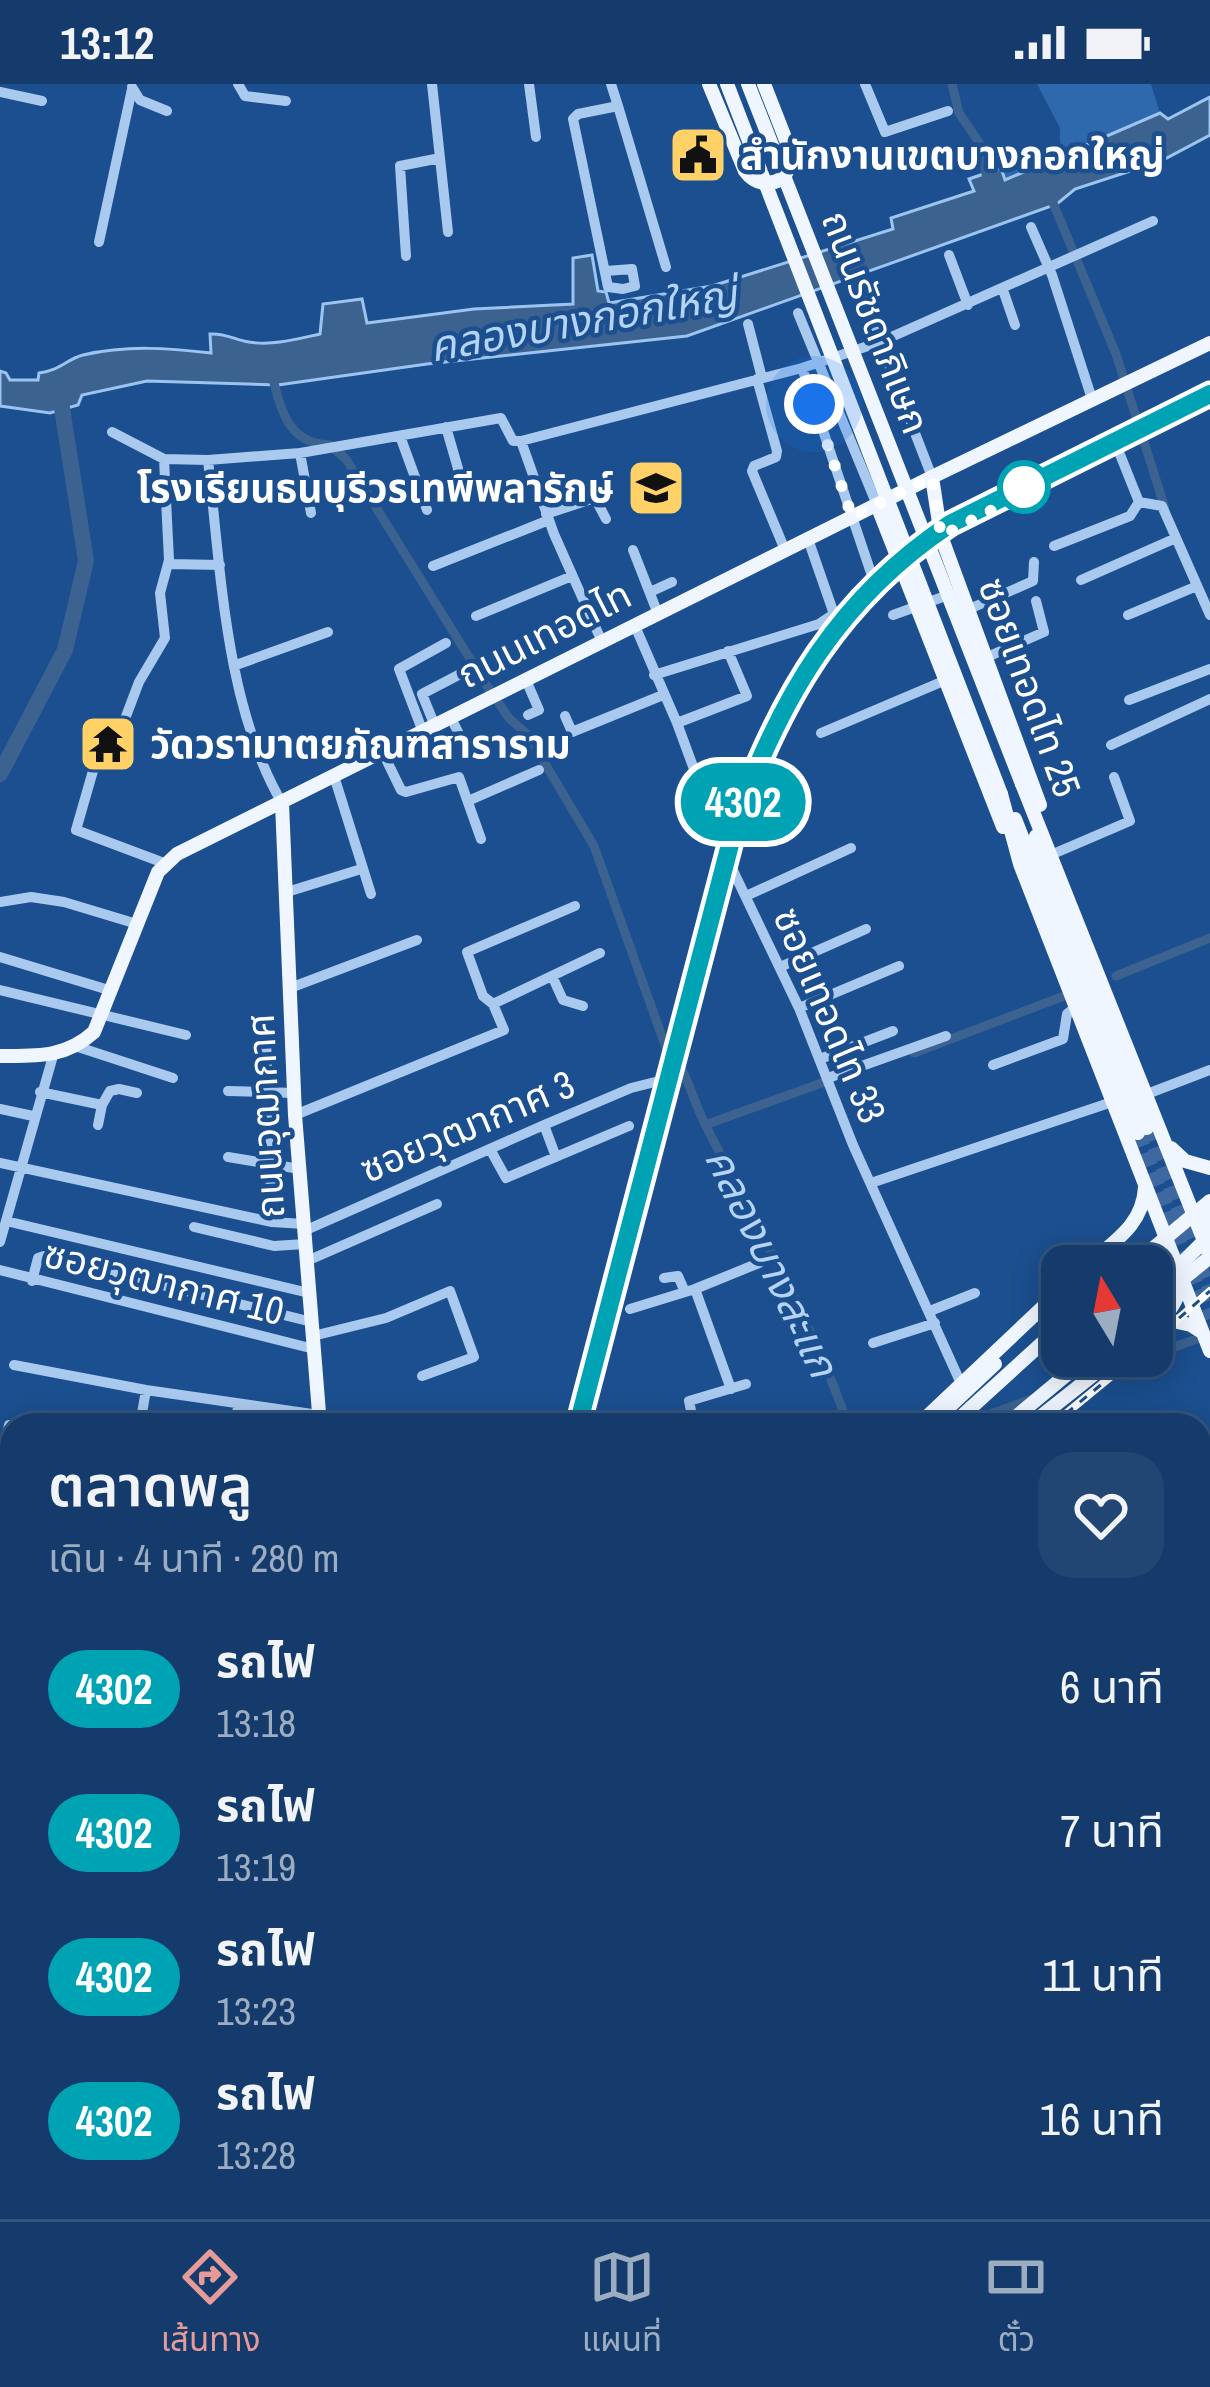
<!DOCTYPE html>
<html lang="th">
<head>
<meta charset="utf-8">
<style>
	:root { --surface:#143b6b; --page:#214673; --text:#f1f3f6; --muted:#9dadc1; --line:#33557e; --accent:#e69b98 }
	body { margin:0; font-family:"Archivo Narrow","Noto Sans Thai",sans-serif; background:var(--page); color:var(--text); height:100vh; display:flex; flex-direction:column; font-size:45px; white-space:nowrap }
	* { box-sizing:border-box; margin:0 }
	p { font-size:39px; color:var(--muted) }
	.icon { flex:none; width:66px; height:66px; fill:none; stroke:currentColor; stroke-width:2; stroke-linecap:round; stroke-linejoin:round }
	.map { position:relative; flex:1; overflow:hidden }
	.details { position:absolute; left:0px; top:1329px; width:1212px; height:807px; display:flex; flex-direction:column; background:var(--surface); border-radius:36px 36px 0 0; box-shadow:0 6px 30px #0003,0 0 0 3px var(--line) }
	.details>* { flex:none }
	.badge { padding:0 24px; border-radius:39px; font-size:42px; line-height:78px }
	.needle { width:78px; rotate:350deg }
	.controls { position:absolute; left:1041px; top:1161px; display:grid; gap:24px }
	.controls a { display:grid; place-items:center; width:132px; height:132px; border-radius:24px; background:var(--surface); box-shadow:0 6px 30px #0003,0 0 0 3px var(--line); font-size:60px }
	.you { position:absolute; width:60px; height:60px; margin:-30px; border:9px solid #fff; border-radius:50%; background:#1a73e8; box-shadow:0 0 0 18px #1a73e833 }
	.map>.badge { position:absolute; translate:-50% -50%; box-shadow:0 0 0 6px #fff }
	.round { display:grid; place-items:center; flex:none; width:126px; height:126px; border-radius:36px; background:var(--page) }
	.headline { display:flex; align-items:center; justify-content:space-between; height:204px; padding:0 48px }
	h1 { font-size:57px; font-weight:600; line-height:90px }
	ul { padding:0; list-style:none }
	li { display:flex; align-items:center; gap:36px; height:144px; padding:0 48px }
	li div { flex:1 }
	li b { display:block; font-size:45px }
	li em { font-style:normal }
	li .badge { min-width:132px; font-weight:700; text-align:center }
	.status { display:flex; justify-content:space-between; align-items:center; height:84px; padding:0 60px; background:var(--surface); direction:ltr }
	.status svg { height:33px; fill:currentColor }
	.tabs { display:flex; justify-content:space-around; align-items:center; height:168px; border-top:3px solid var(--line); background:var(--surface); font-size:33px; color:var(--muted) }
	.tabs a { display:grid; justify-items:center; gap:6px }
	.tabs .current { color:var(--accent) }
	.map>svg:first-child { display:block }
	.green { fill:#2e69ad }
	.water { fill:#3c6290; stroke:#9cc4f0; stroke-width:3 }
	.lines { fill:none; stroke-linecap:round; stroke-linejoin:round }
	.canal { stroke:#3c6290; stroke-width:9 }
	.river { stroke:#3c6290; stroke-width:16 }
	.major-tunnel { stroke:#3d69a0; stroke-width:14; stroke-dasharray:14 7; stroke-linecap:butt }
	.minor { stroke:#a9c9ee; stroke-width:10 }
	.major { stroke:#f0f6ff; stroke-width:14 }
	.rail-casing { stroke:#fff; stroke-width:8 }
	.rail { stroke:#1b4f8f; stroke-width:3; stroke-dasharray:9; stroke-linecap:butt }
	.major-bridge { stroke:#f0f6ff; stroke-width:14 }
	.line-casing { stroke:#fff; stroke-width:27 }
	.line { stroke:#00a3b4; stroke-width:18 }
	.walk { stroke:#fff; stroke-width:12; stroke-dasharray:0 21.6 }
	.stop-dot { fill:#fff; stroke:#00a3b4; stroke-width:6 }
	.labels { text-anchor:middle; stroke-width:9; stroke-linejoin:round; paint-order:stroke }
	.poi-label { font-size:39px; font-weight:bold; fill:#fff; stroke:#1b4f8f; text-anchor:start }
	.street-label { font-size:39px; fill:#fff; stroke:#1b4f8f }
	.water-label { font-size:42px; font-style:italic; fill:#b5d3f5; stroke:#1b4f8f }
</style>
</head>
<body>
<div class="status"><b>13:12</b><svg viewBox="0 0 49 12"><path d="M0 12V9h3v3zM5 12V6h3v6zM10 12V3h3v9zM15 12V0h3v12zM26 1h20v11H26zM47 4h2v5h-2z"/></svg></div>
<div class="map">
<svg width="1210" height="2135" viewBox="0 0 1210 2135">
	<rect width="100%" height="100%" fill="#1b4f8f"/>
	<!-- green -->
	<path class="green" d="M1037 0H1151L1160 29 1004 96 1001 84 1060 62V44Z"/>
	<!-- water -->
	<path class="water" d="M1210 13V51L1161 77 1075 105 1057 120 687 252 427 280 278 301 147 297 82 311 78 321 50 329 0 322V287L6 289 10 296H38L39 289C61 286 67 275 83 271 127 261 168 264 211 269L210 250C226 249 235 256 249 258 273 262 297 255 320 250L323 220 362 215 367 239 474 225 573 220V174L592 171 598 207 606 208 609 219 712 202 893 145 891 134 974 107 969 95 1001 84 1005 96 1160 29 1168 35Z"/>
	<g class="lines">
		<!-- canal -->
		<path class="canal" d="M952 0 959 29 980 60 988 100
			M1051 114 1116 270 1165 424
			M272 291C281 326 288 360 330 361L346 375 485 599 509 634 528 651 594 762 665 961C686 981 692 1016 706 1042 756 1141 812 1236 848 1341
			M1116 892 1210 854
			M914 969 1064 912
			M705 1041 830 996
			M1152 1271 1205 1252
			M1099 1291 1150 1272
			M960 1341 1032 1315
			M0 1885 12 1888
			M1200 1946 1210 1942
			M0 2020 12 2024
			M1200 2026 1210 2021
			M668 2124 673 2135
			M1179 2124 1181 2135"/>
		<!-- river -->
		<path class="river" d="M0 690 65 566 86 477 59 305"/>
		<!-- major-tunnel -->
		<path class="major-tunnel" d="M1147 1044 1210 1206
			M1138 1049 1210 1235"/>
		<!-- minor -->
		<path class="minor" d="M238 0 245 12 286 17
			M432 0 448 148
			M529 0 536 53
			M865 0 885 48 948 27
			M132 3 140 16 167 27
			M0 8 42 17
			M618 22 666 183
			M1031 143 1052 191 1092 315
			M99 158 132 5
			M949 171 968 221
			M406 172 400 82 440 74
			M606 187 632 185 635 202 623 205 608 203 573 35 578 30 618 22 611 0
			M1003 206 1015 241
			M860 207 932 393
			M798 229 877 421
			M748 240 762 294
			M802 284 871 489
			M757 295 777 367 776 373 754 382 752 387 785 466
			M446 343 459 388
			M112 348 164 375 208 376 300 369 501 334 513 357H521L554 450 602 558
			M400 352 427 426
			M521 357 802 284 880 258 1153 137
			M1117 363 1139 418 1162 422 1210 531
			M300 369 311 429
			M208 376C221 487 225 621 282 719
			M546 430 595 414 606 435
			M941 452 1210 318
			M1054 462 1130 432 1139 418
			M633 466 658 530
			M169 480 220 481
			M433 482 549 436
			M1081 496 1176 454
			M650 508 672 498
			M967 526 1033 497 1034 478
			M893 531 951 510
			M1128 531 1197 502
			M476 532 572 492
			M635 542 677 639 726 772 799 924 853 1061 963 1304
			M985 574 1044 548 1036 517
			M236 581 328 548
			M654 591 819 540 834 530 808 455
			M526 596 539 626 528 631
			M1129 616 1210 585
			M565 632 572 648 663 611
			M451 634 461 654
			M125 635 139 598 165 554 160 509 169 476 164 375
			M677 639 747 612 728 567
			M435 642 422 610 468 586
			M423 648 399 585 446 559
			M821 649 946 596
			M1111 661 1210 615
			M99 666 76 746 164 779
			M383 669 401 706 406 708 459 693 481 755
			M334 692 371 810
			M468 717 539 686
			M1053 770 1130 737 1114 693
			M287 808 358 786
			M746 812 851 764
			M0 818 31 813 64 818 137 840
			M0 873 112 907
			M780 883 866 845
			M552 892 563 916 583 922
			M290 904 417 856
			M0 906 186 951
			M493 920 483 912 467 868 575 822
			M799 924 899 882
			M266 953 272 1138
			M75 962 173 994
			M820 975 893 947
			M993 981 1063 955 1067 930 1077 922
			M828 994 946 952
			M228 1007 294 1009
			M40 1008 102 1021
			M1147 1010 1210 986
			M0 1025 33 1032
			M295 1031 504 946 493 920 600 869
			M98 1041 102 1021 110 1007 119 1005 137 1009
			M544 1041 556 1073
			M490 1065 506 1094 629 1042
			M228 1073 300 1085
			M0 1079 272 1138 304 1140
			M871 1099 1115 1017
			M6 1137 309 1209
			M194 1143 274 1162 305 1160
			M304 1147 544 1041 631 1004 655 998
			M0 1158 53 972
			M307 1177 437 1120
			M0 1186 314 1265
			M664 1194 678 1192 685 1208
			M32 1197 38 1174 44 1172 312 1238
			M695 1205 759 1179
			M630 1225 695 1205 731 1305
			M930 1227 975 1209
			M313 1252 386 1234 450 1207 474 1273 422 1292
			M873 1259 935 1239
			M14 1281 146 1306 319 1331
			M970 1322 978 1341
			M320 1339 449 1334
			M140 1341 146 1306
			M188 1341 190 1335
			M234 1341 239 1320
			M694 1341 689 1317 746 1300
			M1 1377 9 1341H26
			M0 1451 12 1455
			M0 1481 12 1484
			M0 1507 12 1510
			M1200 1603 1210 1600
			M1200 1643 1210 1640
			M1200 1673 1210 1672
			M1200 1868 1210 1896
			M0 1888 12 1834
			M0 1906 12 1909
			M1200 1922 1210 1918
			M1200 1954 1210 1950
			M0 2013H1
			M1200 2107 1210 2102
			M0 2121 44 2135
			M534 2124 538 2135 550 2131 558 2135
			M777 2124 782 2135
			M879 2124 883 2133
			M676 2130 691 2124
			M371 2135 373 2124
			M599 2135 627 2124
			M1195 2135 1210 2128"/>
		<!-- major -->
		<path class="major" d="M709 0 745 87C755 101 769 102 784 94L793 74 764 0
			M932 393 941 452 1040 721
			M877 421 1003 743
			M1022 700 1210 1172
			M1001 710 1020 780 1210 1267
			M282 719 295 1031 320 1341
			M1015 735 1138 1049
			M1036 752 1147 1044
			M0 972C37 972 65 974 94 948L158 788 177 770 932 393 1210 259
			M1171 1064 1185 1077 1210 1084
			M1086 1182C1113 1158 1143 1142 1145 1103
			M1105 1182C1170 1145 1210 1197 1152 1244
			M1178 1183 1204 1157 1210 1123
			M1164 1235 1191 1241 1202 1248
			M918 1341 1062 1205
			M1006 1341 1089 1272
			M1030 1341 1117 1272
			M0 1693 12 1696
			M0 1706 12 1708
			M0 1719 12 1721
			M0 1737 12 1740
			M0 1751 12 1753
			M0 1762 12 1765
			M175 2135 177 2124"/>
		<!-- rail casing -->
		<g class="rail-casing">
			<path id="rail" d="M1152 1258 1210 1207
				M578 1341 737 734C781 611 840 515 950 440L1210 310
				M1052 1341 1136 1272
				M0 1765 12 1767
				M367 2135 370 2124"/>
		</g>
		<!-- rail -->
		<use href="#rail" class="rail"/>
		<!-- major-bridge -->
		<path class="major-bridge" d="M727 0 1001 710
			M748 0 1022 700
			M1132 1182 1210 1117
			M1152 1220 1210 1173
			M930 1341 995 1280
			M952 1341 1062 1241"/>
	</g>
	<g class="lines">
		<!-- line casing -->
		<g class="line-casing">
			<path id="line" d="M578 1341 737 734C782 611 839 514 950 440L1210 310"/>
		</g>
		<!-- line -->
		<use href="#line" class="line"/>
		<!-- walk -->
		<path class="walk" d="M814 320 852 433 932 393 941 452 1024 410V403"/>
	</g>
	<!-- icons -->
	<defs>
		<g id="civic-square" transform="scale(3)"><rect x="-9" y="-9" width="18" height="18" rx="4" fill="#ffd166" stroke="#1b4f8f"/><path d="M-.6-6.5H3V-4.5H.6V-3L4-1V1h2V6H-6V1h2V-1L-.6-3ZM-1.2 2.5V6h2.4V2.5Z" fill="#111"/></g>
		<g id="school-square" transform="scale(3)"><rect x="-9" y="-9" width="18" height="18" rx="4" fill="#ffd166" stroke="#1b4f8f"/><path d="M0-5L7-2L0 1L-7-2ZM-4 1L0 2.5L4 1V4Q0 6-4 4Z" fill="#111"/></g>
		<g id="temple-square" transform="scale(3)"><rect x="-9" y="-9" width="18" height="18" rx="4" fill="#ffd166" stroke="#1b4f8f"/><path d="M0-6L5-2H3V0L6.5 2.5H4V6H1.5V3h-3V6H-4V2.5H-6.5L-3 0V-2H-5Z" fill="#111"/></g>
	</defs>
	<g fill-rule="evenodd">
		<use href="#civic-square" x="698" y="71"/>
		<use href="#school-square" x="656" y="404"/>
		<use href="#temple-square" x="108" y="660"/>
	</g>
	<!-- markers -->
	<circle class="stop-dot" cx="1024" cy="403" r="24"/>
	<g class="labels">
		<!-- poi labels -->
		<g class="poi-label">
			<text x="740" y="85">สำนักงานเขตบางกอกใหญ่</text>
			<text x="614" y="418" text-anchor="end">โรงเรียนธนบุรีวรเทพีพลารักษ์</text>
			<text x="150" y="674">วัดวรามาตยภัณฑสาราราม</text>
		</g>
		<!-- street labels -->
		<g class="street-label">
			<text transform="translate(876 238) rotate(69)" y="14">ถนนรัชดาภิเษก</text>
			<text transform="translate(544 550) rotate(-27)" y="14">ถนนเทอดไท</text>
			<text transform="translate(1030 603) rotate(70)" y="14">ซอยเทอดไท 25</text>
			<text transform="translate(830 931) rotate(67)" y="14">ซอยเทอดไท 33</text>
			<text transform="translate(265 1032) rotate(-93)" y="14">ถนนวุฒากาศ</text>
			<text transform="translate(467 1042) rotate(-23)" y="14">ซอยวุฒากาศ 3</text>
			<text transform="translate(164 1198) rotate(14)" y="14">ซอยวุฒากาศ 10</text>
		</g>
		<!-- water labels -->
		<g class="water-label">
			<text transform="translate(583 236) rotate(-10)" y="15">คลองบางกอกใหญ่</text>
			<text transform="translate(772 1178) rotate(64)" y="15">คลองบางสะแก</text>
		</g>
	</g>
</svg>
<div class="controls">
<a><svg class="needle" viewBox="-14 -14 28 28"><path d="M0-13l5 13h-10z" fill="#e53935"/><path d="M0 13l5-13h-10z" fill="#9dadc1"/></svg></a>
</div>
<div class="you" style="left:814px;top:320px"></div>
<b class="badge" style="left:743px;top:718px;background:#00a3b4;color:#fff">4302</b>
<section class="details">
<div class="headline"><div><h1>ตลาดพลู</h1><p>เดิน · 4 นาที · 280 m</p></div><a class="round"><svg class="icon" aria-label="heart" viewBox="0 0 24 24"><path d="M12 20l-8-8c-3-5 5-10 8-4 3-6 11-1 8 4z"/></svg></a></div>
<ul>
<li><span class="badge" style="background:#00a3b4;color:#fff">4302</span><div><b>รถไฟ</b><p>13:18</p></div><em>6 นาที</em></li>
<li><span class="badge" style="background:#00a3b4;color:#fff">4302</span><div><b>รถไฟ</b><p>13:19</p></div><em>7 นาที</em></li>
<li><span class="badge" style="background:#00a3b4;color:#fff">4302</span><div><b>รถไฟ</b><p>13:23</p></div><em>11 นาที</em></li>
<li><span class="badge" style="background:#00a3b4;color:#fff">4302</span><div><b>รถไฟ</b><p>13:28</p></div><em>16 นาที</em></li>
</ul>
</section>
</div>
<nav class="tabs">
<a class="current"><svg class="icon" aria-label="directions" viewBox="0 0 24 24"><path d="M12 3l9 9-9 9-9-9zM9 14v-3h6M13 9l2 2-2 2"/></svg>เส้นทาง</a>
<a><svg class="icon" aria-label="map" viewBox="0 0 24 24"><path d="M3 6l6-2 6 2 6-2v14l-6 2-6-2-6 2zM9 4v14M15 6v14"/></svg>แผนที่</a>
<a><svg class="icon" aria-label="tickets" viewBox="0 0 24 24"><path d="M3 7h18v10H3zM15 7v10"/></svg>ตั๋ว</a>
</nav>
</body>
</html>
